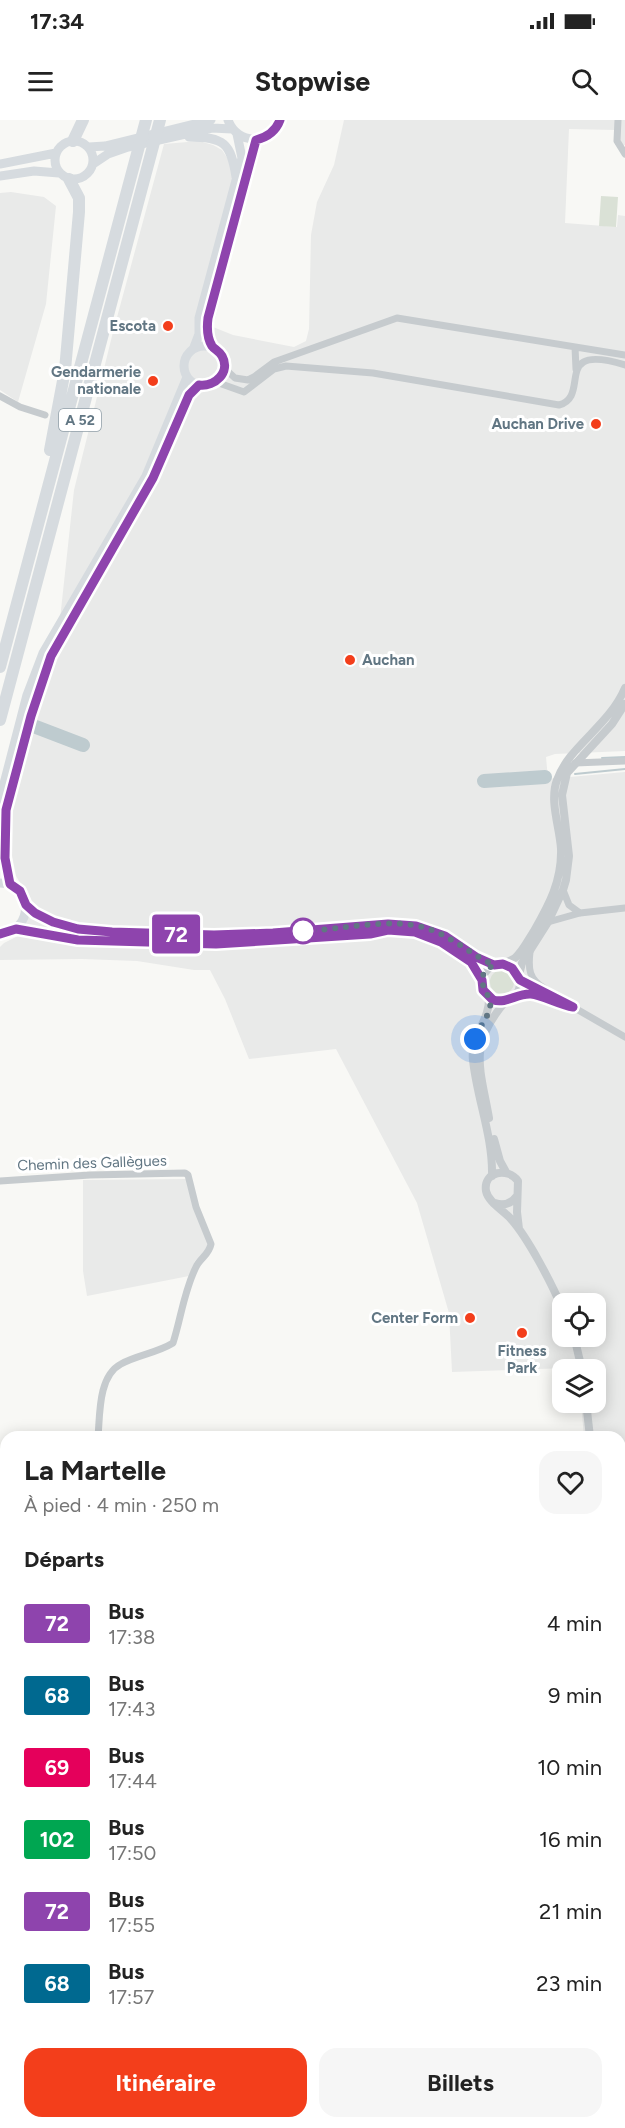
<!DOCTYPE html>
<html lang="fr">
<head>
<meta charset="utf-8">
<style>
	:root { --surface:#fff; --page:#f6f6f6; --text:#222; --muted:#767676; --accent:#f33e1b }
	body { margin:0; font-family:Figtree,sans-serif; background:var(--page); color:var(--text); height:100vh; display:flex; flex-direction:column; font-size:22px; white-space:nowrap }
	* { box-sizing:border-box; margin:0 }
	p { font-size:20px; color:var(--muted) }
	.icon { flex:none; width:33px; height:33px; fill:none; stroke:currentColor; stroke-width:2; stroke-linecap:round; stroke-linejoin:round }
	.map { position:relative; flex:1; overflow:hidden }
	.details { position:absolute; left:0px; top:1311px; width:626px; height:698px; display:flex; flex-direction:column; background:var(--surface); border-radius:18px 18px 0 0; box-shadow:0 3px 15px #0003 }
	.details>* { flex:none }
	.badge { padding:0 12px; border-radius:4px; font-size:21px; line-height:39px }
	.tools { position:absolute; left:552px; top:1173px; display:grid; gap:12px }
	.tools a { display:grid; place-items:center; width:54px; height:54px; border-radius:12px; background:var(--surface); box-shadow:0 3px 15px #0003; font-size:30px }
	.you { position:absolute; width:30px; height:30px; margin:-15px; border:4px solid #fff; border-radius:50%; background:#1a73e8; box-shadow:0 0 0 9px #1a73e833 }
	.map>.badge { position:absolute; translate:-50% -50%; box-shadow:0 0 0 3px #fff }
	h2 { padding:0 24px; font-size:22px; line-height:54px }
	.round { display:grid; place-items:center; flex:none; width:63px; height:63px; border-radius:18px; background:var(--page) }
	.overview { display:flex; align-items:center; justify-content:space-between; height:102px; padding:0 24px }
	h1 { font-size:28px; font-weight:700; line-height:45px }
	.cta { display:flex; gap:12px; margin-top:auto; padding:12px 24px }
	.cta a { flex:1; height:69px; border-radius:18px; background:var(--accent); color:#fff; font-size:24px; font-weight:700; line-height:69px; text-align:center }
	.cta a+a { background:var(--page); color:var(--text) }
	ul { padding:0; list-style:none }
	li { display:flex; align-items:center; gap:18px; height:72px; padding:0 24px }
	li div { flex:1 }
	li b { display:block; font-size:22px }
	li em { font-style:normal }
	li .badge { min-width:66px; font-weight:700; text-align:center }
	.status { display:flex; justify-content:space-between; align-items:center; height:42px; padding:0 30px; background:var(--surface); direction:ltr }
	.status svg { height:16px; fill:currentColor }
	header { display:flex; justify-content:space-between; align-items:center; height:78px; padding:0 24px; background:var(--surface); font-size:27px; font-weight:700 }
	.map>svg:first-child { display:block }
	.built { fill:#e9eae9; fill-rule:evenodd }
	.green { fill:#dae1d6 }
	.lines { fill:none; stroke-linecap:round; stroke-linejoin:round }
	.stream { stroke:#becbcf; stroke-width:2 }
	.river { stroke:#becbcf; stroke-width:14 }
	.minor { stroke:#c6cbce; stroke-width:7 }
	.tertiary { stroke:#c6cbce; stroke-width:8 }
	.secondary { stroke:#d6dbdf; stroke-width:9 }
	.primary { stroke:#d6dbdf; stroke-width:10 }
	.motorway { stroke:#d6dbdf; stroke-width:12 }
	.line-casing { stroke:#fff; stroke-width:14 }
	.line { stroke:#8e44ad; stroke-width:9 }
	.walk { stroke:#617683; stroke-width:6; stroke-dasharray:0 10.8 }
	.poi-dot { fill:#f33e1b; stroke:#fff; stroke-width:2 }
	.stop-dot { fill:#fff; stroke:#8e44ad; stroke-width:3 }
	.labels { text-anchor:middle; stroke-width:6; stroke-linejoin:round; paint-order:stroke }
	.shield { fill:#fff; stroke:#909fa8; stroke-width:1.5 }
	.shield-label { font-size:14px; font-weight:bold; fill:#617683 }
	.poi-label { font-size:15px; font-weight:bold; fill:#617683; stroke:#fff; text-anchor:end }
	.street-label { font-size:15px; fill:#617683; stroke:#fff }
</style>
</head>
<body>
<div class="status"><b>17:34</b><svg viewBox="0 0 49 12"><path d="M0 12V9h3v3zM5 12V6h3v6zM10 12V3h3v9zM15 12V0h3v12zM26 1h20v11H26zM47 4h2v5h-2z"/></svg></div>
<header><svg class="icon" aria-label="menu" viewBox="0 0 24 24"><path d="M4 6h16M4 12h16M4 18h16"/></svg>Stopwise<svg class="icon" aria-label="search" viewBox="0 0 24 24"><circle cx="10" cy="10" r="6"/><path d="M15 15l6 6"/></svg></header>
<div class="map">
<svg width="625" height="2008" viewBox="0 0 625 2008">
	<rect width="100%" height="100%" fill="#f8f8f5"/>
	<!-- built -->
	<path class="built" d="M344 0H625V25H615V10L569 9 565 103 617 107 618 95 625 96V631L555 634 546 637 548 659 625 652V1771L620 1764V1317H584L581 1283 596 1282V1250L569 1248 452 1252 449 1193 417 1083 336 929 249 939 225 879 210 850H194L137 841 82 839 0 840V827L4 823 20 815 32 782 16 756 10 725V700L24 640 56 536 74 370 113 212 164 24 199 21 213 25 222 30 232 45 253 50 213 207 233 215 294 227 306 221 309 209 311 115 317 82 334 45ZM562 1184H596V1216H562Z
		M11 72 44 77 56 86 46 184 18 282 0 270V73Z
		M187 1059 208 1124 205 1132 195 1141 189 1156 87 1176 83 1151V1060Z"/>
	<!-- green -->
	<path class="green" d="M601 76 618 77 616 107 599 106Z
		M490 862a12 12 0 1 1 24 0a12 12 0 1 1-24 0Z
		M625 1882V1949L620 1951V1884Z
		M18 2002H455L456 2008H7Z"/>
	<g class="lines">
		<!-- stream -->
		<path class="stream" d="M602 638 625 637
			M575 654 625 649"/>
		<!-- river -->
		<path class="river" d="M36 607 83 625
			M484 661 545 657"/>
		<!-- minor -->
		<path class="minor" d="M618 0 617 21 625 34
			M575 227 576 249
			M224 248 235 258 248 260 254 257 274 242 397 198 625 235
			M216 262 244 272 274 249 286 246 373 253 559 285C592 276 550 222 625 245
			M0 276 20 287 45 295
			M575 643 625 641
			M563 770 569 785 580 793
			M548 802 580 793 625 788
			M530 832C528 849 529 859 544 868
			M520 860 573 887 625 917
			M514 878 531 874 559 884
			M0 1061 90 1055 185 1053 188 1055 196 1087 211 1124C209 1135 200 1138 196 1147 184 1171 181 1198 173 1223 157 1233 137 1235 121 1244 98 1256 100 1295 98 1317
			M620 1492H625
			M620 1507 625 1505
			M620 1644 625 1645
			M0 1934 6 1940"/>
		<!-- tertiary -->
		<path class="tertiary" d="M26 785C41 798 59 806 79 809 103 813 128 813 152 814 209 815 265 814 321 810 352 807 386 800 417 806 445 811 469 833 494 845
			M16 809 78 820 216 824 370 814 388 810 426 815 441 822 471 842 482 860
			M503 844C507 842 512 840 515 838 523 831 528 820 534 811 549 785 562 761 561 729 560 708 549 681 557 660 569 626 609 606 625 568
			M482 863a19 19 0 1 1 38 0a19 19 0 1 1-38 0Z
			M519 855 522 843 548 802 563 770 566 760 569 736 562 675 567 653 612 604 625 584
			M489 878C490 901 470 915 473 940 477 979 493 1016 492 1056
			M489 998C480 947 468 925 505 882
			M494 1019 500 1041 506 1052
			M495 1083C504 1086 511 1084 517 1076
			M519 1109 517 1092 518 1061C508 1047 483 1051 486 1071 488 1082 504 1091 511 1099 528 1118 552 1164 562 1188
			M574 1216 582 1250
			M586 1282 590 1317"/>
		<!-- secondary -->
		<path class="secondary" d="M228 0C237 25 270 26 280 0
			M189 17C224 17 231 23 236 57
			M55 40a19 19 0 1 1 38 0a19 19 0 1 1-38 0Z
			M89 27 105 26 211 0
			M0 44 56 33
			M93 44 108 34 128 27 212 8 232 9
			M0 56 34 51 59 53
			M184 246a20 20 0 1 1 40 0a20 20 0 1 1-40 0Z
			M194 227 199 214V198L242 38 237 14
			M212 227 208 214V198L256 20
			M0 679 27 575 43 533 146 356 187 257
			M0 763C33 763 35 811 0 814
			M11 764 5 738 6 690 31 596 51 536 153 358 189 275 199 265"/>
		<!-- primary -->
		<path class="primary" d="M0 1530 6 1532
			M620 1776 624 1794 620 1818
			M620 1831 625 1830"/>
		<!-- motorway -->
		<path class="motorway" d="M73 21 83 0
			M50 330 65 250 79 92V78L69 59
			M0 547 146 0
			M0 600 160 0
			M0 1807H6
			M0 1822H6"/>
	</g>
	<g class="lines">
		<!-- line casing -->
		<g class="line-casing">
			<path id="line" d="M0 814 16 809 78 820 216 824 370 814 388 810 415 812 441 822 471 842 482 860 483 870 493 880C507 884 517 873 531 874 542 875 560 885 573 887L520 860 512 848 503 844 494 845 476 837 445 816 416 806 388 804 273 813 214 815 112 812 78 809 53 802 35 793 26 785 20 771 10 764 5 738 6 690 31 596 51 536 153 358 189 275 199 265C215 267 231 252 222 236 219 231 214 229 212 226 207 218 207 206 208 198L256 20C268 17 276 11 280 0"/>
		</g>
		<!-- line -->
		<use href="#line" class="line"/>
		<!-- walk -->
		<path class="walk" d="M303 811C340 810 393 796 429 809 452 817 472 835 494 845 468 860 493 872 490 888 487 899 478 909 475 919"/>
	</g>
	<!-- markers -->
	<g class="poi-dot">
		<circle cx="168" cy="206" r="6"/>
		<circle cx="153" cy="261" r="6"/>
		<circle cx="596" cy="304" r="6"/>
		<circle cx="350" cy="540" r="6"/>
		<circle cx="470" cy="1198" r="6"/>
		<circle cx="522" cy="1213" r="6"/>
	</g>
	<circle class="stop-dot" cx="303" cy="811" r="12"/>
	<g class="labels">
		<!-- shield labels -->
		<rect class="shield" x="59" y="289" width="42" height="22" rx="4.5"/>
		<g class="shield-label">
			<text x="80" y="305">A 52</text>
		</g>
		<!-- poi labels -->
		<g class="poi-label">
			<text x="156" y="211">Escota</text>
			<text x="141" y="257">Gendarmerie<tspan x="141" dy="17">nationale</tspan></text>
			<text x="584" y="309">Auchan Drive</text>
			<text x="362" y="545" text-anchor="start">Auchan</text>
			<text x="458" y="1203">Center Form</text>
			<text x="522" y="1236" text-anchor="middle">Fitness<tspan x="522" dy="17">Park</tspan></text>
		</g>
		<!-- street labels -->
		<g class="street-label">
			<text transform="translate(92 1043) rotate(-2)" y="5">Chemin des Gallègues</text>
		</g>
	</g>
</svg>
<div class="tools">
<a><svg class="icon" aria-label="locate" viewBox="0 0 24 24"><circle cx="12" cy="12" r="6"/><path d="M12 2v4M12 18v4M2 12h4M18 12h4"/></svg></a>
<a><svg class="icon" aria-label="layers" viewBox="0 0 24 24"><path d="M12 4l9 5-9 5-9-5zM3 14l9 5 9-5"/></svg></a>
</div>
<div class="you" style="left:475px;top:919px"></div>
<b class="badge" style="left:176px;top:814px;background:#8e44ad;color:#fff">72</b>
<section class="details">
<div class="overview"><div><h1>La Martelle</h1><p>À pied · 4 min · 250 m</p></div><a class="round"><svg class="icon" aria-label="heart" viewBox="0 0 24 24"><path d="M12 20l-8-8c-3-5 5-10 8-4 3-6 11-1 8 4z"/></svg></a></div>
<h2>Départs</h2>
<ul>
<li><span class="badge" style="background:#8e44ad;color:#fff">72</span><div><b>Bus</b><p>17:38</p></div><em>4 min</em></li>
<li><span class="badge" style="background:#006990;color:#fff">68</span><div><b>Bus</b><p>17:43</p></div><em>9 min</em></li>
<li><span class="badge" style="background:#e5005b;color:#fff">69</span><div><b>Bus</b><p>17:44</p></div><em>10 min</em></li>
<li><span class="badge" style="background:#00a651;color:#fff">102</span><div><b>Bus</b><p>17:50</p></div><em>16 min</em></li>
<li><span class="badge" style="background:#8e44ad;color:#fff">72</span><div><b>Bus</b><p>17:55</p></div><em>21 min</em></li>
<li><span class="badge" style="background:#006990;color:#fff">68</span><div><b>Bus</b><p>17:57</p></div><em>23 min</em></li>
</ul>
<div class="cta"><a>Itinéraire</a><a>Billets</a></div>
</section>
</div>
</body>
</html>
